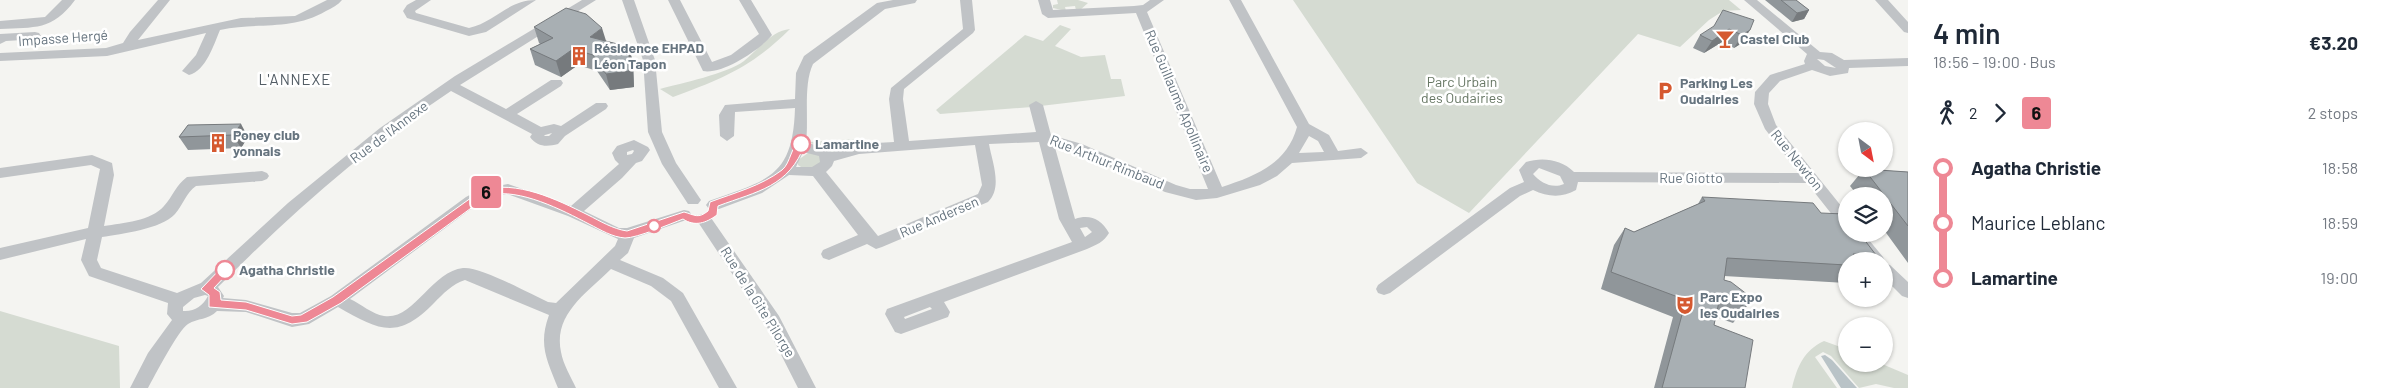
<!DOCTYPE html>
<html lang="en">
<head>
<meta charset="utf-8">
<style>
	:root { --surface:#fff; --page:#f2f2f3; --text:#1f2937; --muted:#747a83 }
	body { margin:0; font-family:Barlow,sans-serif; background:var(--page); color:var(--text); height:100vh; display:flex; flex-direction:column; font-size:19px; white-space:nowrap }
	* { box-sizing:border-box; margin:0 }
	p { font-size:16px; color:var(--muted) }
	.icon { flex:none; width:28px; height:28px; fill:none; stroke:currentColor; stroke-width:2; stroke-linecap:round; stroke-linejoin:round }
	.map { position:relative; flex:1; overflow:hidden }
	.drawer { display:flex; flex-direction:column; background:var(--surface); width:475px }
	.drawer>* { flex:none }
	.badge { padding:0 10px; border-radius:4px; font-size:18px; line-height:32px }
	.needle { width:32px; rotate:148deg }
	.fabs { position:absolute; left:1838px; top:122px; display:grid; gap:10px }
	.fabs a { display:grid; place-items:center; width:55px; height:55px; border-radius:50%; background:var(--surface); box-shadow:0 1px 4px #0004; font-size:25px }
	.map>.badge { position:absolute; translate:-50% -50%; box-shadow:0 0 0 2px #fff }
	.legs { display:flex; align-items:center; gap:8px; height:55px; padding:0 25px; font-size:16px }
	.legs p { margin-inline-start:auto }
	.summary { display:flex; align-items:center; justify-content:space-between; height:85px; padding:0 25px }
	h1 { font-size:28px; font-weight:600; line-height:38px }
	ul { padding:0 25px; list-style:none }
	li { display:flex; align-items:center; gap:18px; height:55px; font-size:19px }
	li i { display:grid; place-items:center; width:8px; height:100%; margin:0 6px; background:currentColor }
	li i::after { content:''; width:12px; height:12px; margin:-6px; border:4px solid; border-radius:50%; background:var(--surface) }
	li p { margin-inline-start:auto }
	li:first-child i { background:linear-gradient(#0000 50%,currentColor 0) }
	li:last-child i { background:linear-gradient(currentColor 50%,#0000 0) }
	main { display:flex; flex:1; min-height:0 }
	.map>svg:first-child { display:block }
	.green { fill:#d5dbd2 }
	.water { fill:#b9c3c7 }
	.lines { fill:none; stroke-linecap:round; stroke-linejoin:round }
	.minor { fill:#c0c3c6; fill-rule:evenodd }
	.wall { fill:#90969a }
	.shaded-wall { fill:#767a7d }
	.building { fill:#a8afb3; stroke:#767a7d }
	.line-1 { fill:#ee8895; stroke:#fff }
	.stop-1-dot { fill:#fff; stroke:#ee8895; stroke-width:2.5 }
	.labels { text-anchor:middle; stroke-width:5; stroke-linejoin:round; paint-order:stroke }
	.street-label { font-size:14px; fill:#66747f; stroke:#fff }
	.poi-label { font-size:14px; font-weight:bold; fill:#66747f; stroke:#fff; text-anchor:start }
	.park-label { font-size:14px; fill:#677764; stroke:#fff }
	.stop-label { font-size:14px; font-weight:bold; fill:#66747f; stroke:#fff; text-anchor:start }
	.neighbourhood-label { font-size:15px; letter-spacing:1px; fill:#535d65; stroke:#fff }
</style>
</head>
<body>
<main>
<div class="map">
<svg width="1908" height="388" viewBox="0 0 1908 388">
	<rect width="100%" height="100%" fill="#f4f4f1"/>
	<!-- green -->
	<path class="green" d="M1057 0H1078L1088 3 1080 10H1076L1075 6 1065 7 1066 11 1053 8V5L1058 4Z
		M1293 0H1729L1741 10 1723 11 1709 20 1680 47 1638 34 1469 213 1417 183Z
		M1060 25 1071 29 1055 46 1081 57 1105 55 1111 79H1121L1125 96 1032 107 940 114 936 110 1025 35 1043 41Z
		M790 29C752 67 722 79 673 97L660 89C682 83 726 74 744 61 759 49 771 31 790 29Z
		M858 139 859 147 831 153 809 142Z
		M808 153H816L821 156V166L804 169 798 165V160Z
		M0 311 119 346 120 388H0Z
		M1824 341 1846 349V364H1882L1908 375V388H1894L1876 384 1859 388 1831 356 1823 352 1815 357 1837 388H1792C1797 367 1804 350 1824 341Z"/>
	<!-- water -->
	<path class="water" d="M1825 355 1832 360 1857 388H1841L1821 356Z"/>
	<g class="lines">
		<!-- minor -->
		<path class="minor" d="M62 0H75C52 31 35 27 0 29V21L45 17Z
			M158 0H170L138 40 241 18 295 16 327 0H342C338 5 332 8 326 11 292 31 258 22 220 30 214 44 206 71 189 75L182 71 196 55 206 33 107 56 0 61V53L106 48 123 43 130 32Z
			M416 0H431L415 11 416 13 469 28C495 22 508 0 536 0L486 32 469 36 407 18 403 11 407 5Z
			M582 0H596L460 85 506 109 551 80H561L563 83 561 86 517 114 541 127 554 124 561 126 596 103H606L608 106 606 109 565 136 558 144C547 147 537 147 530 137L532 134 451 91C366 147 290 215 218 287L224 296 223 298 246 300 292 313H300L331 296 466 197 481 189 508 184 571 206 619 164 615 160 612 153 617 146 634 140 648 147 650 150 642 161 636 163 622 178 584 211 619 228H627L684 210 689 211 692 215 689 219 634 238 628 253 620 260 663 278 683 293 737 388H719L671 301 651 286 611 269C587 293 553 314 561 352 563 364 571 377 576 388H558C547 360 538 345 549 315L465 280C452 284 443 294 434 303 397 341 379 330 338 307L309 324 292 327 246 312 217 311C208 320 198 318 188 324 179 329 154 377 148 388H130L148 353 172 320 167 314 168 303 89 276 81 260 86 239 0 260V248L88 228 100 169 91 165 0 178V168L92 155 112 163 114 175 104 226C123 223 151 221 164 206 173 196 176 185 187 177L262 171 267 173 269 176 267 179 262 181 196 186C186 193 183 205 175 214 161 229 122 234 102 237L97 260 101 268 177 293 201 283 288 203 380 128 455 76ZM552 133 549 136H544L545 135ZM633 150 634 151 632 154 627 155V152ZM507 194 568 216 618 239 615 246 556 303 548 302C530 294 480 266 463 268 432 271 413 321 384 316 372 314 361 304 350 299L476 205 490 197ZM205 295 208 296C203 306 194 312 183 311V307L194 298Z
			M622 0H634L655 60 662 132 676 163 701 200 698 204H688L662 164 648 132 643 60Z
			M668 0H680L712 62 731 55 759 34 739 0H751L772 35C761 49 722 75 703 71Z
			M893 0H917L915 3 885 9 813 64C803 85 809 119 806 143L822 146 832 152 858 144 894 142 889 99 891 88 963 29 960 0H972L975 30 973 33 904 89 903 99 909 141 1036 132 1029 105 1036 101 1043 105 1051 135 1082 144 1176 185 1190 189H1208L1136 13 1048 18 1042 14 1038 0H1050L1053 10 1134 6 1143 5 1150 0H1164L1147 12 1222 187C1255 176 1287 164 1297 127L1229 0H1241L1309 124 1329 135 1338 151 1361 148 1368 153 1361 158 1292 163 1277 176 1260 185 1217 198 1196 200 1165 192 1087 157 1054 144 1075 219C1090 214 1101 219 1109 233 1104 242 1096 245 1087 249L944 302 950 312 948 317 901 334 895 332 885 314 887 309 1072 242 1059 219 1039 142 989 144C992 162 1003 187 988 202L882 247 876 249 867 244 829 260 823 258 821 254 823 250 858 235 813 176 789 175 762 193 719 209H709L706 205 709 201C767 180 793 178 795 108L735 112 734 136 727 141 720 136 719 115 725 105 795 99 796 73 804 56 877 3ZM1309 136 1318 141 1324 152 1299 153ZM975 145 982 185 978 194 878 236 826 172 832 166 834 161 859 154ZM803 152 819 156 820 162 812 167H796ZM1087 227 1092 232 1085 237 1080 228ZM930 307 932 309 905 319 904 317Z
			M1744 0H1757L1820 52 1832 53 1844 60 1908 58V66L1849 68 1848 73 1830 76 1812 70 1780 81 1769 93 1768 104 1776 125 1846 212V227L1841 226 1807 183 1578 182 1576 190C1562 198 1548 197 1533 190L1520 196 1390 293 1384 295 1378 293 1376 289 1378 285 1510 188 1524 182 1519 170 1526 162C1542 157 1561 159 1574 172L1799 173 1765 129 1754 104 1755 92 1770 75 1805 64 1804 61 1807 54ZM1817 59 1824 60 1836 68 1825 66ZM1539 168 1560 176 1564 184C1552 189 1541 183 1533 174Z
			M1875 0H1888L1908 22V33L1904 32Z
			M35 32 39 33 41 36 39 39 6 41 0 44V34Z
			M704 214 709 215 779 316 816 388H798L766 325 696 219 699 215Z
			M1848 234H1864L1883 257 1885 261 1884 263 1890 265 1908 282V298L1902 296 1884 278V261H1868Z"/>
	</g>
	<!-- wall -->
	<path class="wall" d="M1765 0H1796L1809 10 1804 19 1792 22Z
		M1754 20 1742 43 1734 48 1722 42 1704 53 1693 48 1700 35Z
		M534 27 606 41 629 47 633 63 634 87 610 90 597 71 578 65 561 77 535 65 530 49 540 44 539 43Z
		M188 125 248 137 241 148 188 150 179 137Z
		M1864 169 1908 172V263L1884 230V196H1858L1850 186Z
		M1702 197 1821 213 1876 255 1871 261H1846V283L1724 276V280L1746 307 1733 323 1716 317 1714 325 1745 388H1654L1673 317 1601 289 1614 245 1625 228 1634 232 1698 204Z"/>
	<!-- shaded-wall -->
	<path class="shaded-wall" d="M1809 10 1804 19 1792 22 1797 13Z
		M602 28 607 44 590 37Z
		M1729 29 1722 42 1704 53 1712 41Z
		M1750 30 1742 43 1734 48 1742 35Z
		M629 47 633 63 634 87 610 90 606 74Z
		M573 49 578 65 561 77 556 61Z
		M241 124 248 137 241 148 233 135Z"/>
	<!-- building -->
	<path class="building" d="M1781 0H1796L1809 10 1797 13Z
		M566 8 586 14 602 28 590 37 629 47V71L606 74 593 55 573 49 556 61 530 49 553 38 534 27Z
		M1723 10 1754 20 1750 30 1742 35 1729 29 1712 41 1700 35 1714 26Z
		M241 124 233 135 179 137 188 125Z
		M1864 169 1908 172V226Z
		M1702 197 1813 203 1821 213 1844 214 1846 217V234H1860L1876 255 1853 254 1858 261H1846V265L1727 258 1724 280 1731 282 1748 295 1746 307 1720 297 1714 325 1753 340 1745 388H1662L1686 300 1611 272 1625 228 1634 232 1705 201Z"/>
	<!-- line-1 -->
	<path class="line-1" d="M801 141 805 144C789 187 758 191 718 206L717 215C706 223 695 227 683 219 670 224 637 238 625 238 612 237 601 230 589 224 562 210 520 188 489 195L341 303 307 322 292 324 246 310 209 307V295L201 289 222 267 225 266 231 270 214 288 220 292 221 300 246 302 292 316 301 315 333 297 482 190C517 180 556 199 588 215 600 221 613 229 627 231L684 212C695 215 698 219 708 211L710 202C734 193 761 186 782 170 791 163 791 144 801 141Z"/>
	<!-- icons -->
	<defs>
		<g id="bar-bare" transform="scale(1.5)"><path d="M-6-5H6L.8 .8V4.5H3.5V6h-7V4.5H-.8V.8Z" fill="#d55930" stroke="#fff" stroke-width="2.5" paint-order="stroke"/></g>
		<g id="building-bare" transform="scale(1.5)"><path d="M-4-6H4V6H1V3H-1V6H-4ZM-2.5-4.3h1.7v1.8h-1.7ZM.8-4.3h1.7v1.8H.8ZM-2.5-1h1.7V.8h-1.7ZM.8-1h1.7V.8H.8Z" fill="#d55930" stroke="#fff" stroke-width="2.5" paint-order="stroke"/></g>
		<g id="parking-bare" transform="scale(1.5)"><path d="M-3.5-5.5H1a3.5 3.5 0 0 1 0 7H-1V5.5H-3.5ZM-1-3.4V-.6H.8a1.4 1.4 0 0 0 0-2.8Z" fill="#d55930" stroke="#fff" stroke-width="2.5" paint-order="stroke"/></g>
		<g id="theatre-bare" transform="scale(1.5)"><path d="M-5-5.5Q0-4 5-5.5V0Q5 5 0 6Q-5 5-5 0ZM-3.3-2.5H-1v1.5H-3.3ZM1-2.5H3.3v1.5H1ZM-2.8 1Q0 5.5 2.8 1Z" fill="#d55930" stroke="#fff" stroke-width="2.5" paint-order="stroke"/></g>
	</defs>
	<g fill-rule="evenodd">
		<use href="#bar-bare" x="1725" y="39"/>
		<use href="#building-bare" x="579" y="56"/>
		<use href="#parking-bare" x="1665" y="91"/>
		<use href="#building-bare" x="218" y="143"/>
		<use href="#theatre-bare" x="1685" y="305"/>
	</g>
	<!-- markers -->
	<g class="stop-1-dot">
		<circle cx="801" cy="144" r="9"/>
		<circle cx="654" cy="226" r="6"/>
		<circle cx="225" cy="270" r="9"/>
	</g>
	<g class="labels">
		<!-- street labels -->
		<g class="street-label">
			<text transform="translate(63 38) rotate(-4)" y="5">Impasse Hergé</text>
			<text transform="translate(1179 101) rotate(67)" y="5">Rue Guillaume Apollinaire</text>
			<text transform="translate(389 132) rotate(-37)" y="5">Rue de l'Annexe</text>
			<text transform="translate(1797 160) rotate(51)" y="5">Rue Newton</text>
			<text transform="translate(1107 162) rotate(22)" y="5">Rue Arthur Rimbaud</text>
			<text x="1691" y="183">Rue Giotto</text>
			<text transform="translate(939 217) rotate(-23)" y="5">Rue Andersen</text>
			<text transform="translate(758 302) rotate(58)" y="5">Rue de la Gite Pilorge</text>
		</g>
		<!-- poi labels -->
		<g class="poi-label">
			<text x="1740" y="44">Castel Club</text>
			<text x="594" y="53">Résidence EHPAD<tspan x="594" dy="16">Léon Tapon</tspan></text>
			<text x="1680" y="88">Parking Les<tspan x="1680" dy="16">Oudairies</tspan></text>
			<text x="233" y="140">Poney club<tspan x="233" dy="16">yonnais</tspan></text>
			<text x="1700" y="302">Parc Expo<tspan x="1700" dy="16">les Oudairies</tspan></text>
		</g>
		<!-- park labels -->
		<g class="park-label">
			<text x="1462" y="87">Parc Urbain<tspan x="1462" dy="16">des Oudairies</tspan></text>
		</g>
		<!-- stop labels -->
		<g class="stop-label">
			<text x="815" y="149">Lamartine</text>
			<text x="239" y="275">Agatha Christie</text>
		</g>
		<!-- neighbourhood labels -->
		<g class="neighbourhood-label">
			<text x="295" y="85">L'ANNEXE</text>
		</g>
	</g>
</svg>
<div class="fabs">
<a><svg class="needle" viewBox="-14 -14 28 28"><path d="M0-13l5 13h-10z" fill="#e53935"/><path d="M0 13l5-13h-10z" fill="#747a83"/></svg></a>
<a><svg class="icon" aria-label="layers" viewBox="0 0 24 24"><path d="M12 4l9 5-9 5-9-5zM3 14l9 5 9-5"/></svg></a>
<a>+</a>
<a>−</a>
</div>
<b class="badge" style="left:486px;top:192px;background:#ee8895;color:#111">6</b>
</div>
<section class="drawer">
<div class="summary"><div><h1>4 min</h1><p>18:56 – 19:00 · Bus</p></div><b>€3.20</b></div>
<div class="legs"><svg class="icon" aria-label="walk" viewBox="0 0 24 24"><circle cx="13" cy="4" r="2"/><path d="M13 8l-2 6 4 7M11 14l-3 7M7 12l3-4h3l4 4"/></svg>2<svg class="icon" aria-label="forward" viewBox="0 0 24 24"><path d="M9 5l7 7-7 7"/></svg><b class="badge" style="background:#ee8895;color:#111">6</b><p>2 stops</p></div>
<ul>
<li><i style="color:#ee8895"></i><b>Agatha Christie</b><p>18:58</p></li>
<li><i style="color:#ee8895"></i><span>Maurice Leblanc</span><p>18:59</p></li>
<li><i style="color:#ee8895"></i><b>Lamartine</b><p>19:00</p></li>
</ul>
</section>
</main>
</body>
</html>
